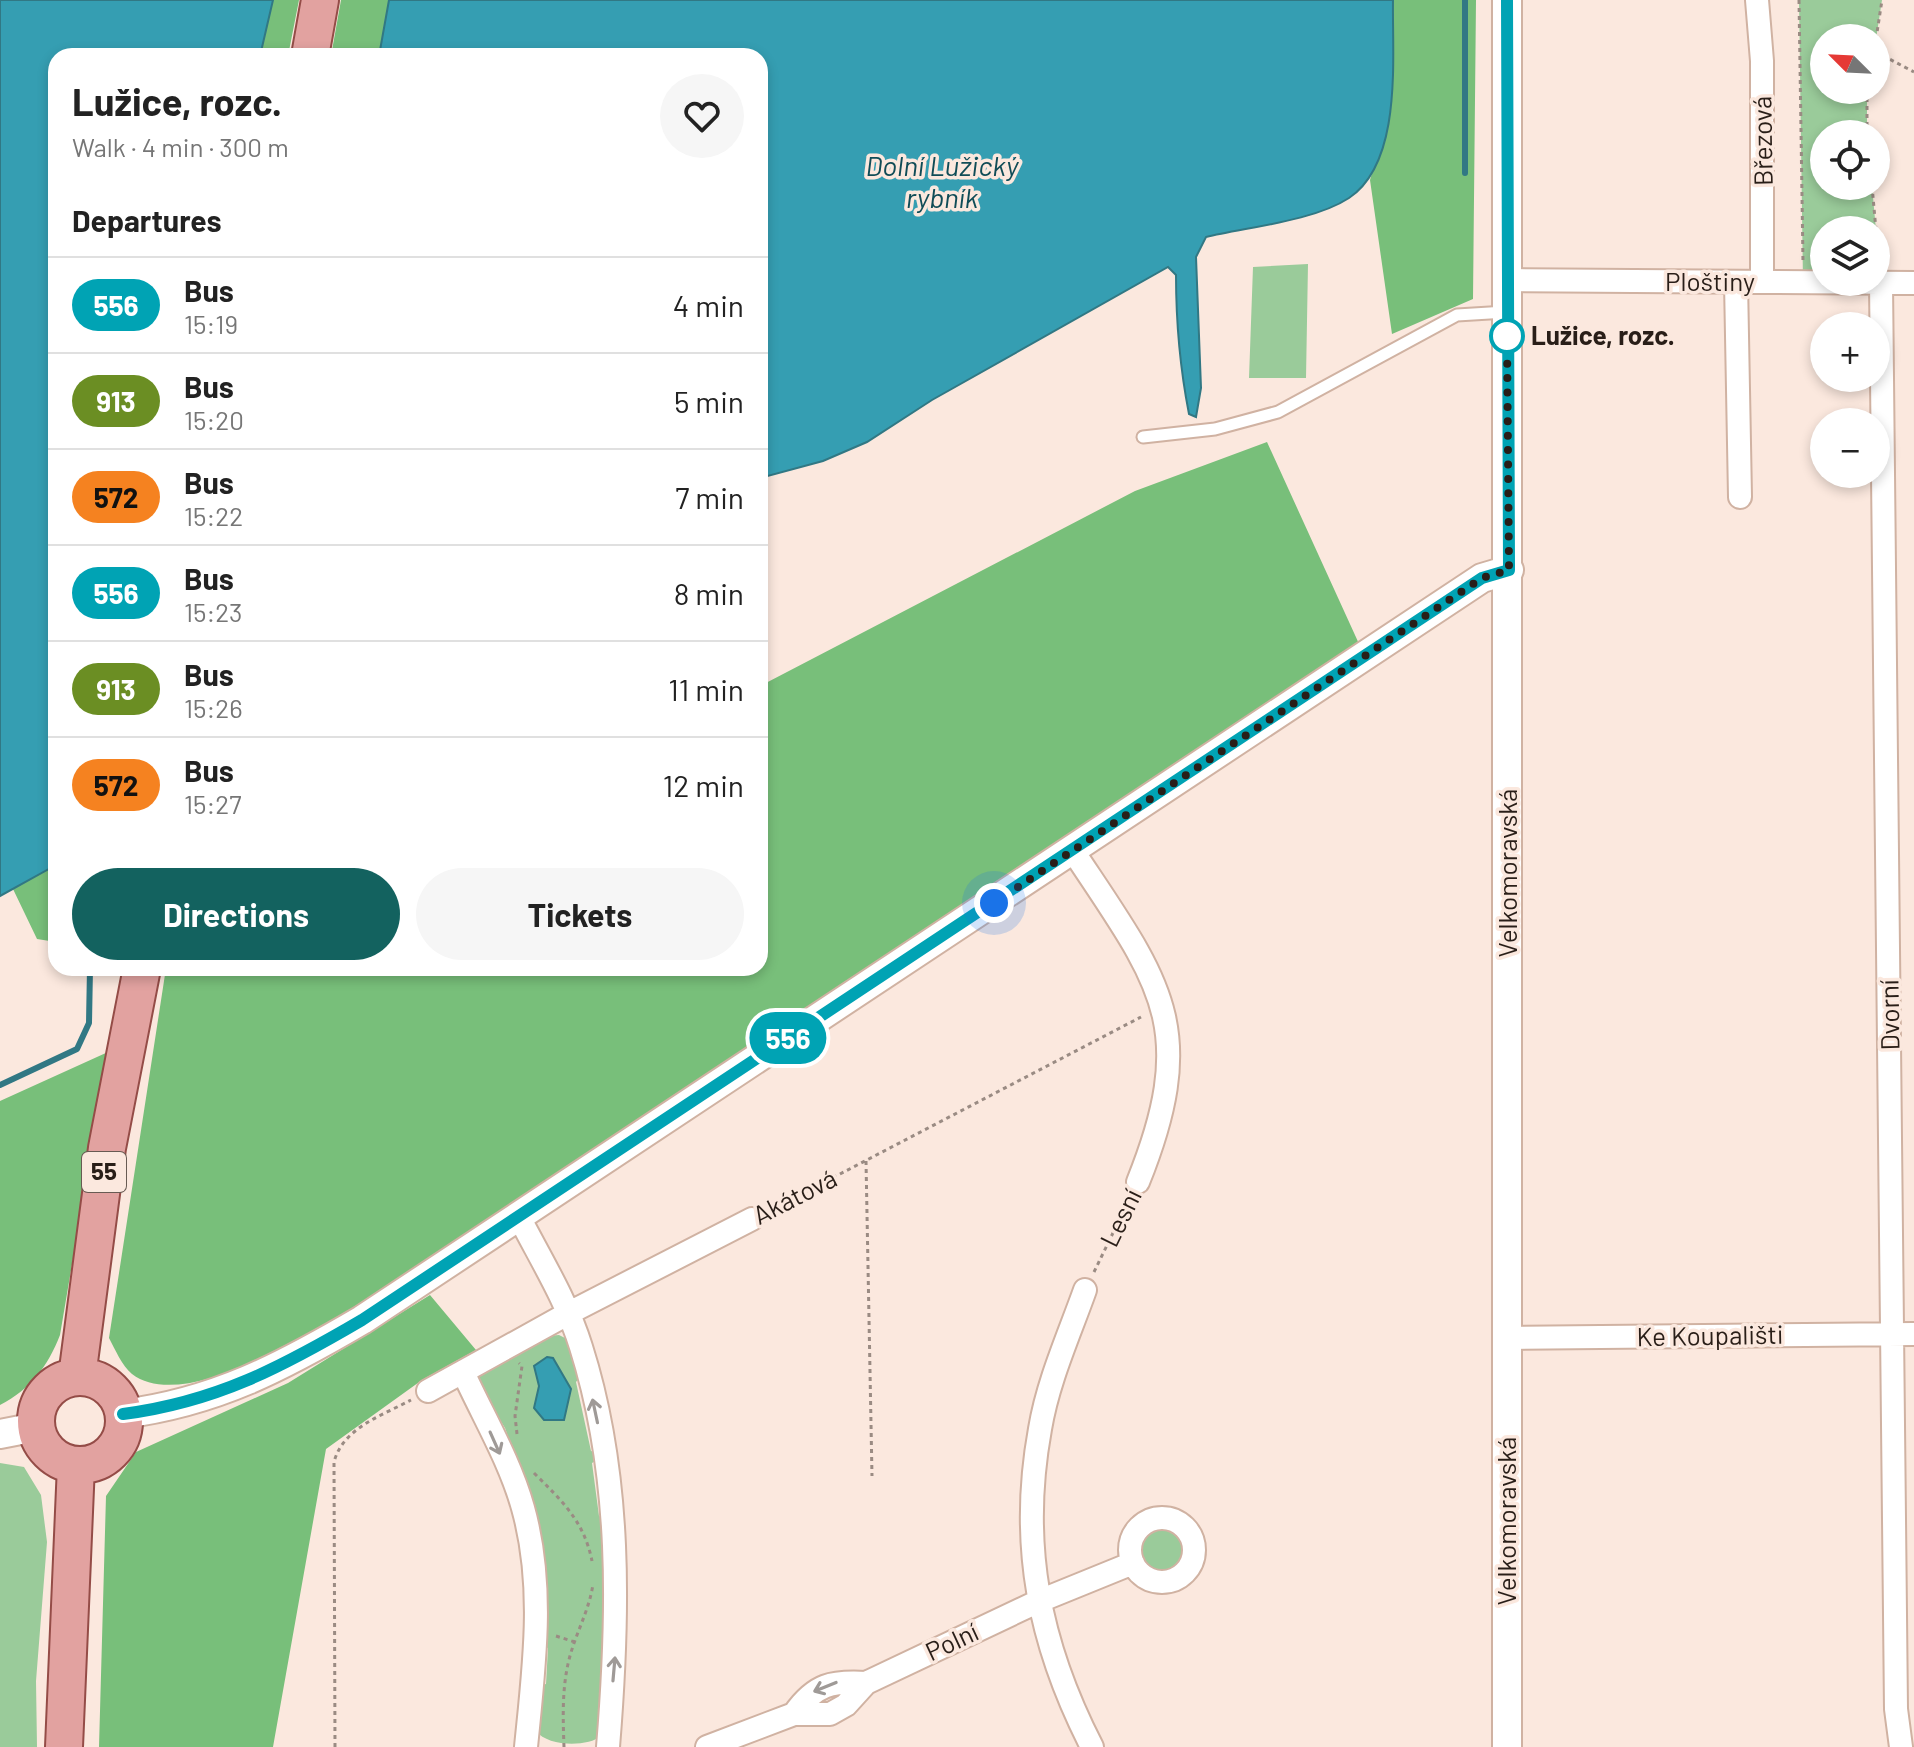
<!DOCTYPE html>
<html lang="en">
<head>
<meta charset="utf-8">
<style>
	:root { --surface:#fff; --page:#f6f6f6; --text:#222; --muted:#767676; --line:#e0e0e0; --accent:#13625f }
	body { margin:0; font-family:Barlow,sans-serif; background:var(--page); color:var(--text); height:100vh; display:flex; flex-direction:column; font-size:30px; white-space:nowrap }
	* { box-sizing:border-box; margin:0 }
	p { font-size:26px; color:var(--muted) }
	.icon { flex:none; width:44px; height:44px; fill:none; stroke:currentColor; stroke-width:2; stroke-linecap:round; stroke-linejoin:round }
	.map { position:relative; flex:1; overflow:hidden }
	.panel { position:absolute; left:48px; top:48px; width:720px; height:928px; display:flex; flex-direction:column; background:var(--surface); border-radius:24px; box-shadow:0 4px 12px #0003 }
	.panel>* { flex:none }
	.badge { padding:0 16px; border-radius:26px; font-size:28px; line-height:52px }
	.needle { width:52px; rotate:294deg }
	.fabs { position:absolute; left:1810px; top:24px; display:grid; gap:16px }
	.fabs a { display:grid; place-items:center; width:80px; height:80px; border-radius:50%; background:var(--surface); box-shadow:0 4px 12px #0003; font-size:40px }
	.you { position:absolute; width:40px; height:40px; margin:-20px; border:6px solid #fff; border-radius:50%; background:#1a73e8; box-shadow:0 0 0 12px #1a73e833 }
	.map>.badge { position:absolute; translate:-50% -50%; box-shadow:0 0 0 4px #fff }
	h2 { padding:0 24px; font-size:30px; line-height:72px }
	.round { display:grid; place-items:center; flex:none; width:84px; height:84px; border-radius:42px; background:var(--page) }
	.overview { display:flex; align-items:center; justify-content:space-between; height:136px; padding:0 24px }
	h1 { font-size:38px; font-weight:700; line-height:60px }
	.cta { display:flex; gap:16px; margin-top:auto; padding:16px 24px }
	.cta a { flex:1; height:92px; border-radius:48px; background:var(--accent); color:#fff; font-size:32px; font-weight:700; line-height:92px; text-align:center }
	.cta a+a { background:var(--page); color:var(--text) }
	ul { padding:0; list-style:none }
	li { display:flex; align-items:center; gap:24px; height:96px; padding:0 24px; border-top:2px solid var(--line) }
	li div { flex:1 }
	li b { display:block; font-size:30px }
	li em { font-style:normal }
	li .badge { min-width:88px; font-weight:700; text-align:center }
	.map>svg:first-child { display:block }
	.green { fill:#9acb9a }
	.forest { fill:#78bf7a }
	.water { fill:#359eb2; stroke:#317884; stroke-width:2 }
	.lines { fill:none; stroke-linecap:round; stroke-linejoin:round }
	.stream { stroke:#317884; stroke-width:6 }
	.service-casing { stroke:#d0b2a2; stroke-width:15 }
	.minor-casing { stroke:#d0b2a2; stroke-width:26 }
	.tertiary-casing { stroke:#d0b2a2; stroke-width:32 }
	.primary-casing { stroke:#944c47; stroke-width:40 }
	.path { stroke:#9a8b83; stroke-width:3; stroke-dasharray:4 4; stroke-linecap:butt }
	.service { stroke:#fff; stroke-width:11 }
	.minor { stroke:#fff; stroke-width:22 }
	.tertiary { stroke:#fff; stroke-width:28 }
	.primary { stroke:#e2a2a0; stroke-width:36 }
	.oneway { stroke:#9f9a97 }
	.line-casing { stroke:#fff; stroke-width:18 }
	.line { stroke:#00a3b4; stroke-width:12 }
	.walk { stroke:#291e18; stroke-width:8; stroke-dasharray:0 14.4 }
	.stop-dot { fill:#fff; stroke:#00a3b4; stroke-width:4 }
	.labels { text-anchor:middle; stroke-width:7; stroke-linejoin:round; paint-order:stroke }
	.shield { fill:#fbe8de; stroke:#685b53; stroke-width:2 }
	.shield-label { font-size:24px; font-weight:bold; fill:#291e18 }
	.street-label { font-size:26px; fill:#291e18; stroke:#fbe8de }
	.stop-label { font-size:26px; font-weight:bold; fill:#291e18; stroke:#fbe8de; text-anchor:start }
	.water-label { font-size:28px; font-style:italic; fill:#104c57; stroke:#fbe8de }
</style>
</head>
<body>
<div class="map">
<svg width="1914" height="1747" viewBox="0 0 1914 1747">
	<rect width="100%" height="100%" fill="#fbe8de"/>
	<!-- green -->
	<path class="green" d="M1799 0H1882L1876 39 1824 38V90H1867V134H1824V186H1872L1876 230H1824V282H1876V231L1881 283 1803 282Z
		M1308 264 1306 378H1249L1253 267Z
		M559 1335 567 1339 580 1377 576 1382 591 1451 595 1452 597 1460 592 1463 599 1516 605 1519 601 1736C588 1747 548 1747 536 1731L542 1685 546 1684 548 1648 543 1646 544 1617 548 1612 536 1516 505 1428 476 1382 479 1375 547 1336Z
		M0 1463 24 1467 41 1495 47 1542 36 1681 37 1747H0Z
		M1135 1549a27 27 0 1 1 54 0a27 27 0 1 1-54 0Z"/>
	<!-- forest -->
	<path class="forest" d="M273 0H299L288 56H260Z
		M341 0H389L379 56H331Z
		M1393 0H1476L1473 299 1392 334 1370 180 1392 102Z
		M1267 442 1360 646 423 1263C367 1297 195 1422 132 1374 122 1366 115 1349 109 1338L166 968H760V686L1135 491Z
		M56 865V942L37 939 13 889Z
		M108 1052 60 1335C48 1366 31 1389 0 1405V1101Z
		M430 1295 476 1350 422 1380 326 1449 273 1747H99L106 1496 136 1452 288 1383Z"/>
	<!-- water -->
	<path class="water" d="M0 0H273L260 56H56V865L0 896Z
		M389 0H1393C1392 57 1403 162 1349 198 1314 221 1248 227 1206 237L1196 257 1201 388 1196 417 1189 414C1180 368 1176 322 1176 275L1168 267 932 400 867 442 823 461 760 478V56H379Z
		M547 1357 553 1358 571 1389 564 1420H544L534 1408 539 1386 534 1366Z"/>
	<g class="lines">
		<!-- stream -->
		<path class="stream" d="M1465 0V173
			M0 1085 77 1049 89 1023 90 968"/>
		<!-- service casing -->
		<g class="service-casing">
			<path id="service" d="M1143 437 1215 429 1278 412 1457 315 1506 312"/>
		</g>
		<!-- minor casing -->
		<g class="minor-casing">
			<path id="minor" d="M1757 0 1762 61V282
				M1506 280 1914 283
				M1736 282 1740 497
				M1881 283 1896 1709 1901 1747
				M1073 851C1159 981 1201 1025 1138 1182
				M518 1215C540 1258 567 1301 581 1347 622 1476 619 1614 608 1747
				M1085 1290C1069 1335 1048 1381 1040 1429 1019 1544 1039 1644 1092 1747
				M1506 1338 1914 1334
				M463 1372C483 1416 510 1461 523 1508 545 1586 534 1667 526 1747
				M428 1391 569 1313 752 1219
				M1130 1550a32 32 0 1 1 64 0a32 32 0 1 1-64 0Z
				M794 1714C815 1684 832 1681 866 1683
				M707 1747 794 1714H830L846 1705 866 1683 1037 1602 1133 1563"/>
		</g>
		<!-- tertiary casing -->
		<g class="tertiary-casing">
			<path id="tertiary" d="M1507 0V1747
				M123 1414C216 1402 282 1367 362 1320L1482 578 1509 570
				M0 1434 36 1427"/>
		</g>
		<!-- primary casing -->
		<g class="primary-casing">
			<path id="primary" d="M310 56 320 0
				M36 1421a44 44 0 1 1 88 0a44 44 0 1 1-88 0Z
				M77 1377 107 1148 142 968
				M64 1747 76 1465"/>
		</g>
		<!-- path -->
		<path class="path" d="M1799 0 1803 262
			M1876 39 1882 0
			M1876 52 1914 72
			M1867 134V90
			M1872 186 1876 230
			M1876 231 1879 263
			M866 1161 872 1476
			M769 1211 1141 1017
			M1094 1272 1129 1200
			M517 1434 515 1416 522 1366 519 1363
			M534 1473C562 1501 584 1521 592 1561
			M556 1636 575 1642
			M335 1747 334 1462C343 1428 381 1416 411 1400
			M564 1747C563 1719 562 1691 568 1664 574 1636 589 1612 593 1584"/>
		<!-- service -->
		<use href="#service" class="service"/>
		<!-- minor -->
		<use href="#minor" class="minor"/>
		<!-- tertiary -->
		<use href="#tertiary" class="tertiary"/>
		<!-- primary -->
		<use href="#primary" class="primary"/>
	</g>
	<!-- one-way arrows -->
	<defs><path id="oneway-shaft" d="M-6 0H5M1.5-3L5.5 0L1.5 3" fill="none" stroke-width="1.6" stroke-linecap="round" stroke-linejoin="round" transform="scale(2)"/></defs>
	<g class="oneway">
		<use href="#oneway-shaft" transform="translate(595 1411) rotate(-102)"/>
		<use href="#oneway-shaft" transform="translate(495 1443) rotate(66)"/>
		<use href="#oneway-shaft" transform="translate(614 1669) rotate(-85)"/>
		<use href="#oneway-shaft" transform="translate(825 1687) rotate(158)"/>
	</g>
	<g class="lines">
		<!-- line casing -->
		<g class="line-casing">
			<path id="line" d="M123 1414C216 1402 282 1367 362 1320L1482 578 1509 570 1507 0"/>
		</g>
		<!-- line -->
		<use href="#line" class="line"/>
		<!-- walk -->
		<path class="walk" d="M994 903 1482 578 1509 570 1507 336"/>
	</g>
	<!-- markers -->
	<circle class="stop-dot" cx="1507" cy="336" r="16"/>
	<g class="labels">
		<!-- shield labels -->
		<rect class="shield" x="82" y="1152" width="44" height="40" rx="6"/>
		<g class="shield-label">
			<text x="104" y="1180">55</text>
		</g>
		<!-- street labels -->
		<g class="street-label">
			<text transform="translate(1763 141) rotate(-91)" y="9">Březová</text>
			<text x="1710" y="291">Ploštiny</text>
			<text transform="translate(1508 873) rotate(-90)" y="9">Velkomoravská</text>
			<text transform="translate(1890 1015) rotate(-91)" y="9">Dvorní</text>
			<text transform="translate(795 1197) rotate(-27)" y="9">Akátová</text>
			<text transform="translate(1121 1218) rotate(-64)" y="9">Lesní</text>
			<text transform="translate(1710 1336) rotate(-1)" y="9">Ke Koupališti</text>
			<text transform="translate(1507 1521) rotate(-90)" y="9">Velkomoravská</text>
			<text transform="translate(952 1642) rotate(-25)" y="9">Polní</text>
		</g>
		<!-- stop labels -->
		<g class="stop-label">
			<text x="1531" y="345">Lužice, rozc.</text>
		</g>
		<!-- water labels -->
		<g class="water-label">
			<text x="942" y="176">Dolní Lužický<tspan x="942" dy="32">rybník</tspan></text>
		</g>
	</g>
</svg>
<div class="fabs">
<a><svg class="needle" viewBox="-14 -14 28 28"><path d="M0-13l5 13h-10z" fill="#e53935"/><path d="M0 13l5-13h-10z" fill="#767676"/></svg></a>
<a><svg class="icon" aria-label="locate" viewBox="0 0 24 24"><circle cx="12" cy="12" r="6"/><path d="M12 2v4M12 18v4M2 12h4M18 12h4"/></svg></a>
<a><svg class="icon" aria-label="layers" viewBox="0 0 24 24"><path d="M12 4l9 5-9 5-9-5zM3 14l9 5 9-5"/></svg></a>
<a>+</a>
<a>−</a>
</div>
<div class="you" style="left:994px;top:903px"></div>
<b class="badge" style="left:788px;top:1038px;background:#00a3b4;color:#fff">556</b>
<section class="panel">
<div class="overview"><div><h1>Lužice, rozc.</h1><p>Walk · 4 min · 300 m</p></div><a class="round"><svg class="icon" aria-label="heart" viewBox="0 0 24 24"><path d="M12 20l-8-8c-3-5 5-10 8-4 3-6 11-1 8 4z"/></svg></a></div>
<h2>Departures</h2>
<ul>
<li><span class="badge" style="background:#00a3b4;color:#fff">556</span><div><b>Bus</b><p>15:19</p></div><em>4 min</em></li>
<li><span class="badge" style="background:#6b8e23;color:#fff">913</span><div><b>Bus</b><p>15:20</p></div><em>5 min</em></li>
<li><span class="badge" style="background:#f58220;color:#111">572</span><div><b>Bus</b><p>15:22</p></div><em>7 min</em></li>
<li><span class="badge" style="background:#00a3b4;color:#fff">556</span><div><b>Bus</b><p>15:23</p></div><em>8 min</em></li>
<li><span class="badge" style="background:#6b8e23;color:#fff">913</span><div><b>Bus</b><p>15:26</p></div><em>11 min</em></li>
<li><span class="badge" style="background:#f58220;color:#111">572</span><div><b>Bus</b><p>15:27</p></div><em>12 min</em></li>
</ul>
<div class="cta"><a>Directions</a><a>Tickets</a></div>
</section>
</div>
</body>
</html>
